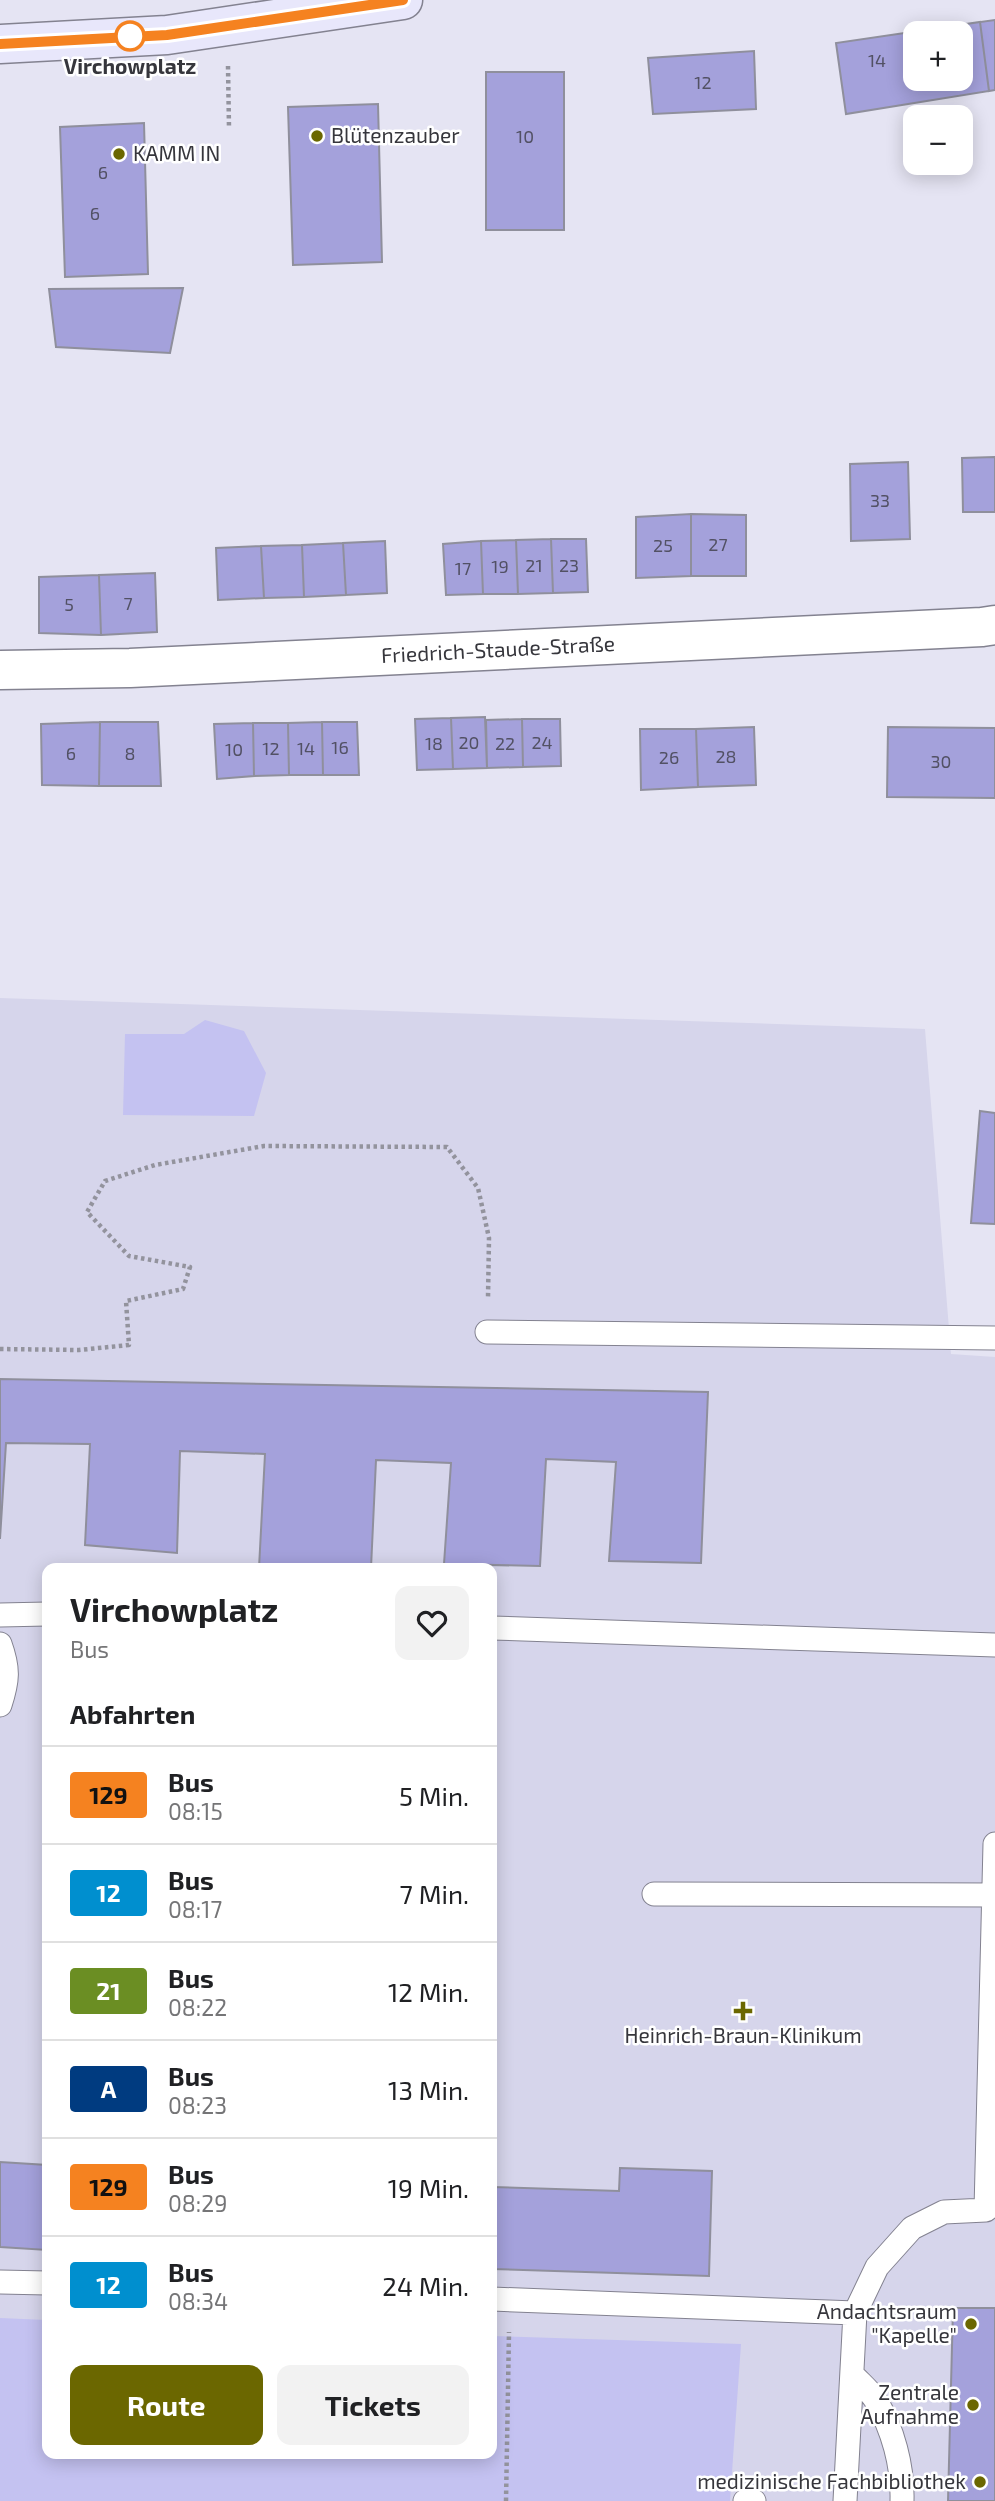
<!DOCTYPE html>
<html lang="de">
<head>
<meta charset="utf-8">
<style>
	:root { --surface:#fff; --page:#f2f2f2; --text:#202124; --muted:#757577; --line:#e0e0e0; --accent:#6b6700 }
	body { margin:0; font-family:"Exo 2",sans-serif; background:var(--page); color:var(--text); height:100vh; display:flex; flex-direction:column; font-size:26px; white-space:nowrap }
	* { box-sizing:border-box; margin:0 }
	p { font-size:23px; color:var(--muted) }
	.icon { flex:none; width:38px; height:38px; fill:none; stroke:currentColor; stroke-width:2; stroke-linecap:round; stroke-linejoin:round }
	.map { position:relative; flex:1; overflow:hidden }
	.panel { position:absolute; left:42px; top:1563px; width:455px; height:896px; display:flex; flex-direction:column; background:var(--surface); border-radius:14px; box-shadow:0 4px 18px #0003 }
	.panel>* { flex:none }
	.badge { padding:0 14px; border-radius:5px; font-size:24px; line-height:46px }
	.fabs { position:absolute; left:903px; top:21px; display:grid; gap:14px }
	.fabs a { display:grid; place-items:center; width:70px; height:70px; border-radius:14px; background:var(--surface); box-shadow:0 4px 18px #0003; font-size:35px }
	.map>.badge { position:absolute; translate:-50% -50%; box-shadow:0 0 0 4px #fff }
	h2 { padding:0 28px; font-size:26px; line-height:63px }
	.round { display:grid; place-items:center; flex:none; width:74px; height:74px; border-radius:14px; background:var(--page) }
	.head { display:flex; align-items:center; justify-content:space-between; height:119px; padding:0 28px }
	h1 { font-size:33px; font-weight:700; line-height:52px }
	.cta { display:flex; gap:14px; margin-top:auto; padding:14px 28px }
	.cta a { flex:1; height:80px; border-radius:14px; background:var(--accent); color:#fff; font-size:28px; font-weight:700; line-height:80px; text-align:center }
	.cta a+a { background:var(--page); color:var(--text) }
	ul { padding:0; list-style:none }
	li { display:flex; align-items:center; gap:21px; height:98px; padding:0 28px; border-top:2px solid var(--line) }
	li div { flex:1 }
	li b { display:block; font-size:26px }
	li em { font-style:normal }
	li .badge { min-width:77px; font-weight:700; text-align:center }
	.map>svg:first-child { display:block }
	.built { fill:#d6d5eb; fill-rule:evenodd }
	.green { fill:#c4c2f1 }
	.building { fill:#a4a1db; stroke:#8f8f9c; stroke-width:2; fill-rule:evenodd }
	.lines { fill:none; stroke-linecap:round; stroke-linejoin:round }
	.service-casing { stroke:#838290; stroke-width:25 }
	.minor-casing { stroke:#838290; stroke-width:41 }
	.secondary-casing { stroke:#838290; stroke-width:41 }
	.path { stroke:#93939d; stroke-width:4.5; stroke-dasharray:3.5 3.5; stroke-linecap:butt }
	.service { stroke:#fff; stroke-width:23 }
	.minor { stroke:#fff; stroke-width:38 }
	.secondary { stroke:#e8e7fb; stroke-width:38 }
	.line-casing { stroke:#fff; stroke-width:16 }
	.line { stroke:#f58220; stroke-width:10 }
	.stop-dot { fill:#fff; stroke:#f58220; stroke-width:3.5 }
	.poi-dot { fill:#6b6700; stroke:#fff; stroke-width:2.5 }
	.labels { text-anchor:middle; stroke-width:5; stroke-linejoin:round; paint-order:stroke }
	.number-label { font-size:18px; fill:#525164 }
	.stop-label { font-size:21px; font-weight:bold; fill:#36363c; stroke:#fff }
	.poi-label { font-size:21px; fill:#36363c; stroke:#fff; text-anchor:end }
	.street-label { font-size:21px; fill:#36363c; stroke:#fff }
</style>
</head>
<body>
<div class="map">
<svg width="995" height="2501" viewBox="0 0 995 2501">
	<rect width="100%" height="100%" fill="#e5e4f3"/>
	<!-- built -->
	<path class="built" d="M0 998 925 1029 951 1354 995 1357V2501H0ZM47 1568H492V2454H47Z"/>
	<!-- green -->
	<path class="green" d="M205 1020 244 1031 266 1073 254 1116 123 1115 125 1034H184Z
		M0 2318 47 2320V2454H492V2336L741 2344 730 2501H0Z"/>
	<!-- building -->
	<path class="building" d="M995 20V90L989 91 980 22Z
		M980 22 989 91 846 114 836 43ZM915 33H961V79H915Z
		M754 51 756 109 653 114 648 58Z
		M486 72H564V230H486Z
		M378 104 382 262 293 265 288 107Z
		M144 123 148 274 65 277 60 127Z
		M183 288 170 353 56 347 49 289Z
		M995 457V512H963L962 458Z
		M908 462 910 539 851 541 850 464Z
		M691 514V576L636 578V517Z
		M691 514 746 515V576H691Z
		M551 539H586L588 592 553 593Z
		M551 539 553 593 518 594 516 540Z
		M516 540 518 594H483L481 541Z
		M385 541 387 593 346 595 343 543Z
		M481 541 483 594 446 595 443 544Z
		M343 543 346 595 304 597 302 545Z
		M302 545 304 597 264 598 261 546Z
		M261 546 264 598 218 600 216 548Z
		M155 573 157 632 101 635 99 575Z
		M99 575 101 635 39 633V577Z
		M485 717 487 768 453 769 451 718Z
		M451 718 453 769 417 770 415 719Z
		M522 719H560L561 766 523 767Z
		M522 719 523 767 487 768 486 720Z
		M100 722 99 786 42 785 41 724Z
		M100 722H158L161 786H99Z
		M322 722H357L359 775H323Z
		M322 722 323 775H289L288 723Z
		M253 723 254 776 217 779 214 724Z
		M253 723H288L289 775 254 776Z
		M754 727 756 785 698 787 696 729Z
		M888 727 995 728V798L887 797Z
		M640 729H696L698 787 641 790Z
		M980 1111 995 1113V1224L971 1223Z
		M0 1379 708 1392 701 1563 609 1561 616 1462 546 1459 540 1566 444 1564 451 1463 376 1460 371 1568H259L265 1454 180 1451 177 1553 85 1545 90 1444 6 1443 0 1539Z
		M0 2162 47 2165V2250L0 2247Z
		M620 2168 712 2171 709 2276 492 2269V2187L619 2191Z
		M953 2308H995V2501H948Z"/>
	<g class="lines">
		<!-- service casing -->
		<g class="service-casing">
			<path id="service" d="M487 1332 995 1338
				M0 1615 47 1614
				M492 1628 995 1645
				M0 1644C9 1669 8 1680 0 1705
				M654 1894 994 1895
				M0 2282 47 2283
				M492 2299 855 2313
				M852 2374C859 2382 869 2390 875 2399 893 2429 903 2466 902 2501
				M745 2501H754
				M845 2501 855 2313 877 2267 912 2228 944 2212 986 2210 995 1844"/>
		</g>
		<!-- minor casing -->
		<g class="minor-casing">
			<path id="minor" d="M0 670 130 668 982 627 995 625"/>
		</g>
		<!-- secondary casing -->
		<g class="secondary-casing">
			<path id="secondary" d="M0 44 167 35 403 0"/>
		</g>
		<!-- path -->
		<path class="path" d="M228 66 229 128
			M0 1349 79 1350 129 1345 126 1301 183 1289 190 1267 129 1256 87 1212 105 1181 155 1165 264 1146 447 1147 478 1188 489 1238 488 1298
			M506 2501 509 2332"/>
		<!-- service -->
		<use href="#service" class="service"/>
		<!-- minor -->
		<use href="#minor" class="minor"/>
		<!-- secondary -->
		<use href="#secondary" class="secondary"/>
	</g>
	<g class="lines">
		<!-- line casing -->
		<g class="line-casing">
			<path id="line" d="M0 44 167 35 403 0"/>
		</g>
		<!-- line -->
		<use href="#line" class="line"/>
	</g>
	<!-- markers -->
	<circle class="stop-dot" cx="130" cy="36" r="14"/>
	<g class="poi-dot">
		<circle cx="317" cy="136" r="7"/>
		<circle cx="119" cy="154" r="7"/>
		<path d="M739.5 2000.5h7v7h7v7h-7v7h-7v-7h-7v-7h7z"/>
		<circle cx="971" cy="2324" r="7"/>
		<circle cx="973" cy="2405" r="7"/>
		<circle cx="980" cy="2482" r="7"/>
	</g>
	<g class="labels">
		<!-- number labels -->
		<g class="number-label">
			<text x="877" y="67">14</text>
			<text x="703" y="89">12</text>
			<text x="525" y="143">10</text>
			<text x="103" y="179">6</text>
			<text x="95" y="220">6</text>
			<text x="880" y="507">33</text>
			<text x="718" y="551">27</text>
			<text x="663" y="552">25</text>
			<text x="534" y="572">21</text>
			<text x="569" y="572">23</text>
			<text x="500" y="573">19</text>
			<text x="463" y="575">17</text>
			<text x="128" y="610">7</text>
			<text x="69" y="611">5</text>
			<text x="469" y="749">20</text>
			<text x="542" y="749">24</text>
			<text x="434" y="750">18</text>
			<text x="505" y="750">22</text>
			<text x="340" y="754">16</text>
			<text x="271" y="755">12</text>
			<text x="306" y="755">14</text>
			<text x="234" y="756">10</text>
			<text x="71" y="760">6</text>
			<text x="130" y="760">8</text>
			<text x="726" y="763">28</text>
			<text x="669" y="764">26</text>
			<text x="941" y="768">30</text>
		</g>
		<!-- stop labels -->
		<g class="stop-label">
			<text x="130" y="74">Virchowplatz</text>
		</g>
		<!-- poi labels -->
		<g class="poi-label">
			<text x="331" y="143" text-anchor="start">Blütenzauber</text>
			<text x="133" y="161" text-anchor="start">KAMM IN</text>
			<text x="743" y="2043" text-anchor="middle">Heinrich-Braun-Klinikum</text>
			<text x="957" y="2319">Andachtsraum<tspan x="957" dy="24">"Kapelle"</tspan></text>
			<text x="959" y="2400">Zentrale<tspan x="959" dy="24">Aufnahme</tspan></text>
			<text x="966" y="2489">medizinische Fachbibliothek</text>
		</g>
		<!-- street labels -->
		<g class="street-label">
			<text transform="translate(498 650) rotate(-3)" y="7">Friedrich-Staude-Straße</text>
		</g>
	</g>
</svg>
<div class="fabs">
<a>+</a>
<a>−</a>
</div>
<section class="panel">
<div class="head"><div><h1>Virchowplatz</h1><p>Bus</p></div><a class="round"><svg class="icon" aria-label="heart" viewBox="0 0 24 24"><path d="M12 20l-8-8c-3-5 5-10 8-4 3-6 11-1 8 4z"/></svg></a></div>
<h2>Abfahrten</h2>
<ul>
<li><span class="badge" style="background:#f58220;color:#111">129</span><div><b>Bus</b><p>08:15</p></div><em>5 Min.</em></li>
<li><span class="badge" style="background:#008fcf;color:#fff">12</span><div><b>Bus</b><p>08:17</p></div><em>7 Min.</em></li>
<li><span class="badge" style="background:#6b8e23;color:#fff">21</span><div><b>Bus</b><p>08:22</p></div><em>12 Min.</em></li>
<li><span class="badge" style="background:#003b80;color:#fff">A</span><div><b>Bus</b><p>08:23</p></div><em>13 Min.</em></li>
<li><span class="badge" style="background:#f58220;color:#111">129</span><div><b>Bus</b><p>08:29</p></div><em>19 Min.</em></li>
<li><span class="badge" style="background:#008fcf;color:#fff">12</span><div><b>Bus</b><p>08:34</p></div><em>24 Min.</em></li>
</ul>
<div class="cta"><a>Route</a><a>Tickets</a></div>
</section>
</div>
</body>
</html>
